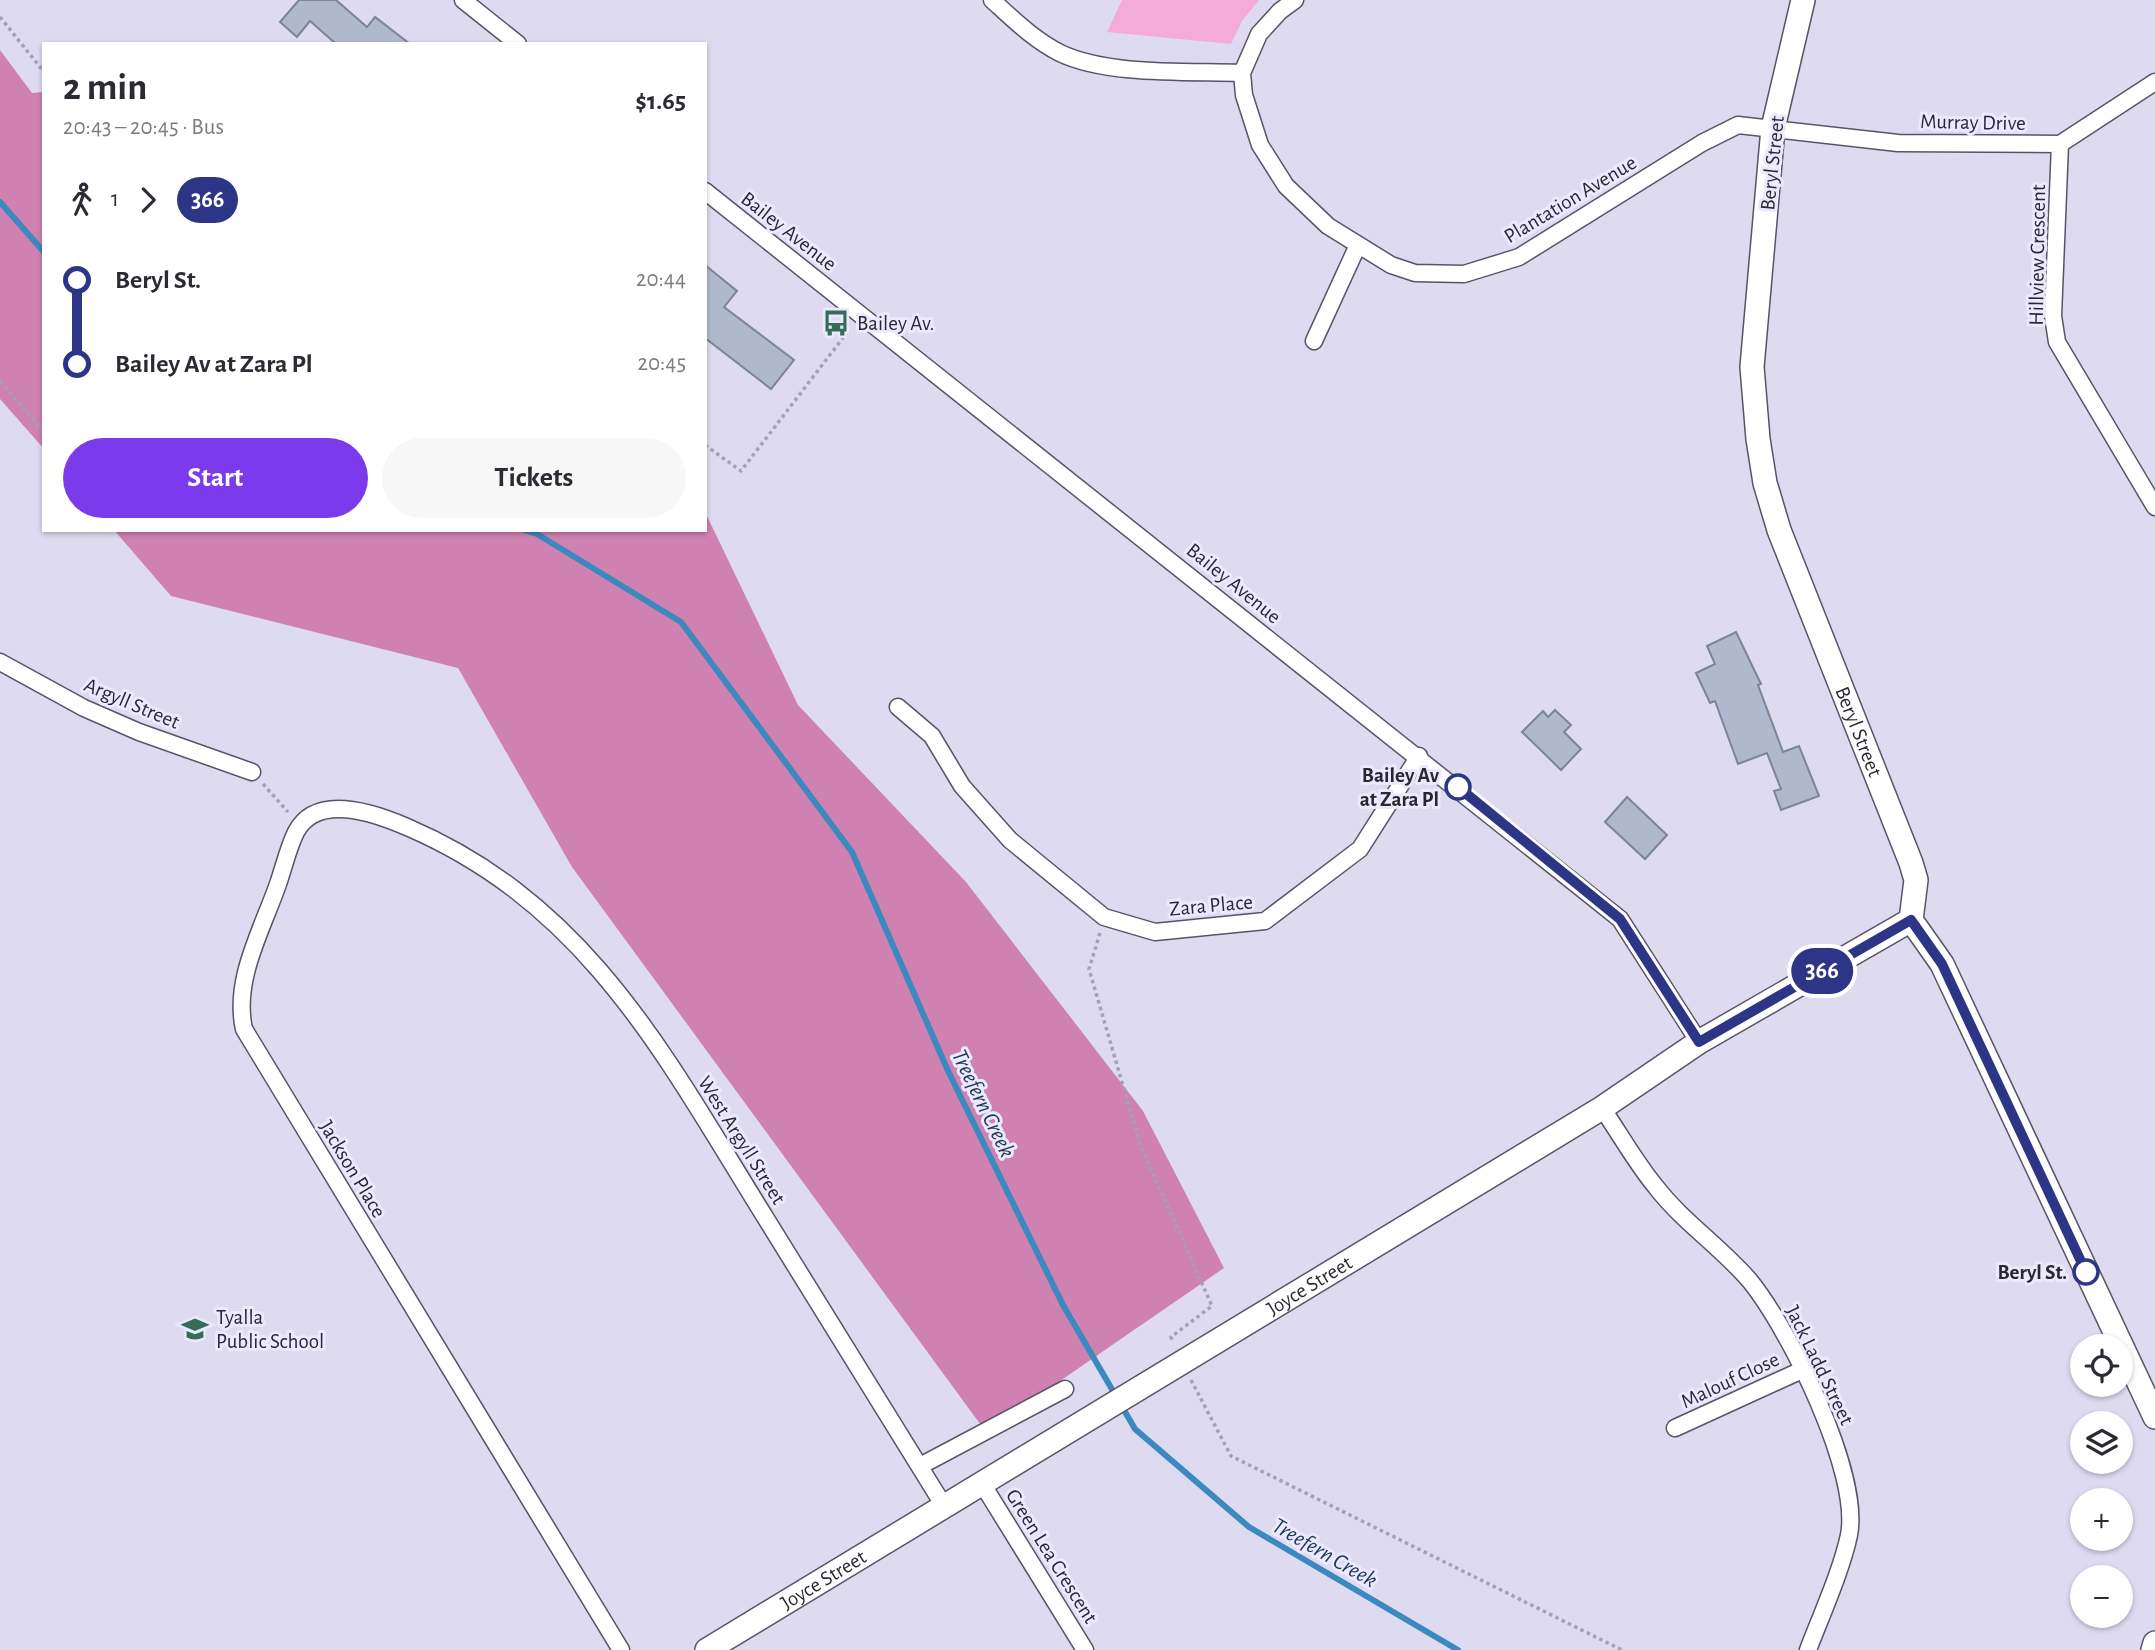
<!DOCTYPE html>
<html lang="en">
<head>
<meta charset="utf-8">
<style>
	:root { --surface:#fff; --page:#f7f7f7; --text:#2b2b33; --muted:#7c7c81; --accent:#7c3aed }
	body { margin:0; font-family:"Alegreya Sans",sans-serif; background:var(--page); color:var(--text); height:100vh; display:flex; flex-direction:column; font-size:26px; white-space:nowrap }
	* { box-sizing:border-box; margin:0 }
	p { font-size:23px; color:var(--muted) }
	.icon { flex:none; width:38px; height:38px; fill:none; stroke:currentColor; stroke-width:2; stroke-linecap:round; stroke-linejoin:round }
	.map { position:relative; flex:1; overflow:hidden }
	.side { position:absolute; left:42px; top:42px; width:665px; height:490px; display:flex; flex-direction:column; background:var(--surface); border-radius:0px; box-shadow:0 2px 5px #0004 }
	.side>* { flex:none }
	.badge { padding:0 14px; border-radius:23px; font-size:24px; line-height:46px }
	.controls { position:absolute; left:2070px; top:1334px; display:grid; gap:14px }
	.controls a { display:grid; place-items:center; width:63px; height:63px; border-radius:50%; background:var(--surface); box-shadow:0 2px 5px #0004; font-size:35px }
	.map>.badge { position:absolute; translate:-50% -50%; box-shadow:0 0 0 4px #fff }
	.legs { display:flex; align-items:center; gap:10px; height:77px; padding:0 21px; font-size:23px }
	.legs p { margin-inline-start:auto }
	.summary { display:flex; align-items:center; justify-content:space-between; height:119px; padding:0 21px }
	h1 { font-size:38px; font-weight:700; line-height:52px }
	.button { display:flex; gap:14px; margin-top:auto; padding:14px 21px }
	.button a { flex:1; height:80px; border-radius:42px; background:var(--accent); color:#fff; font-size:28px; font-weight:700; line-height:80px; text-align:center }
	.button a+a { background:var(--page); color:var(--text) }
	ul { padding:0 21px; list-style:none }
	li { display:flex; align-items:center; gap:24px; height:84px; font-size:26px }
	li i { display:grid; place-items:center; width:10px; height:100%; margin:0 9px; background:currentColor }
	li i::after { content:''; width:18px; height:18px; margin:-9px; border:5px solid; border-radius:50%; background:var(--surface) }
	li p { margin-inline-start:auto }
	li:first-child i { background:linear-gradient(#0000 50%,currentColor 0) }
	li:last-child i { background:linear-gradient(currentColor 50%,#0000 0) }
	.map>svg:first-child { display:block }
	.green { fill:#f4acd7 }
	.forest { fill:#cf82b1 }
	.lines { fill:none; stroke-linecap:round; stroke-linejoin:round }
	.stream { stroke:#3b89be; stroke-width:6 }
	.building { fill:#afb8cc; stroke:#7c8497; stroke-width:2 }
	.street-casing { stroke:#575466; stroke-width:19 }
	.secondary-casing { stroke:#575466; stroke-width:26 }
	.path { stroke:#a3a1b2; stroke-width:3.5; stroke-dasharray:3.5 3.5; stroke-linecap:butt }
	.street { stroke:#fff; stroke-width:16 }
	.secondary { stroke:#fff; stroke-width:23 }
	.line-1-casing { stroke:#fff; stroke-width:16 }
	.line-1 { stroke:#2d3587; stroke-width:10 }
	.stop-1-dot { fill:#fff; stroke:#2d3587; stroke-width:3.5 }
	.labels { text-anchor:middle; stroke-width:6; stroke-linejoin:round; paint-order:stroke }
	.street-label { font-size:21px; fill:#292830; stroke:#ebe8ff }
	.poi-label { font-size:21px; fill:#292830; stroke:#ebe8ff; text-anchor:start }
	.stop-label { font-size:21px; font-weight:bold; fill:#292830; stroke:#ebe8ff; text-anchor:end }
	.water-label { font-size:23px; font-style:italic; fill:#1a3b52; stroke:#ebe8ff }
</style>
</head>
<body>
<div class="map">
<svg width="2155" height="1650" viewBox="0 0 2155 1650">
	<rect width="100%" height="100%" fill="#dedbf1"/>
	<!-- green -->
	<path class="green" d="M1122 0H1259L1242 21 1231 44 1107 32Z"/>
	<!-- forest -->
	<path class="forest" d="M0 50 32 93 44 92V449L0 399Z
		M705 512 798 705 966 882 1143 1111 1224 1268 986 1432 572 867 458 668 171 596 114 530H705Z"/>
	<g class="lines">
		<!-- stream -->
		<path class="stream" d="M0 202 44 252
			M524 530 537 534 681 622 852 852 949 1073 1063 1305 1135 1429 1249 1527 1458 1650"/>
	</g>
	<!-- building -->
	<path class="building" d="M299 0H336L367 27 375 17 410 44H336L310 21 297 37 280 22Z
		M705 265 737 291 724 307 794 360 771 389 705 338Z
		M1736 632 1761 684 1758 685 1783 752 1799 746 1819 796 1781 810 1774 791 1781 789 1767 753 1738 764 1715 701 1710 703 1696 673 1715 664 1707 646Z
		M1555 710 1571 725 1564 732 1581 749 1561 770 1522 732 1543 711 1548 717Z
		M1627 797 1667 835 1645 859 1605 822Z"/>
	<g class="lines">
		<!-- street casing -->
		<g class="street-casing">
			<path id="street" d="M463 0 518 44
				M992 0C1013 19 1034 40 1060 53 1108 76 1189 71 1242 73
				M1295 0 1280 11 1259 34 1242 73 1244 95 1260 145 1286 186 1328 226 1391 265 1415 273 1464 274 1519 257 1702 143 1738 125 1898 143 2060 144 2155 82
				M2060 144 2053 316 2057 342 2155 507
				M705 191 1620 919 1699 1042
				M1314 341 1357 247
				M0 662 84 708 139 732 252 772
				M898 707 932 736 962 786 1010 840 1104 917 1155 932 1265 921 1360 849 1419 756
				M1602 1108C1620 1134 1636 1163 1656 1187 1683 1222 1721 1247 1750 1281 1789 1329 1861 1473 1849 1535 1842 1569 1821 1616 1808 1650
				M1675 1428 1802 1370
				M920 1466 1065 1389
				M983 1485 1085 1650
				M621 1650 244 1029C233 980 262 930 278 884 284 867 288 848 296 832 317 792 377 814 407 827 589 905 666 1058 765 1217 825 1314 885 1410 944 1506"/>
		</g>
		<!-- secondary casing -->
		<g class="secondary-casing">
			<g id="secondary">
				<path id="s1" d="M1803 0 1773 128 1752 367 1758 439 1765 483 1779 530 1911 863 1916 880 1911 920 1942 964 2155 1417"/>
				<path id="s2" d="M707 1650 1602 1108 1699 1042 1911 920"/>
				<path d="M2153 1650 2155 1643"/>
			</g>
		</g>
		<!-- path -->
		<path class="path" d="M0 17 44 72
			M0 381 44 432
			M705 445 741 471 849 330
			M263 784 288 812
			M1100 933 1089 969 1140 1144 1212 1306 1171 1337 1173 1342
			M1191 1380 1231 1456 1622 1650"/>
		<!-- street -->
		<use href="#street" class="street"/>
		<!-- secondary -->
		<use href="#secondary" class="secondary"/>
	</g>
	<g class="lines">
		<!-- line-1 casing -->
		<g class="line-1-casing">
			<path id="line-1" d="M1458 787 1620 919 1699 1042 1911 920 1942 964 2086 1272"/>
		</g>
		<!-- line-1 -->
		<use href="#line-1" class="line-1"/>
	</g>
	<!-- icons -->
	<defs>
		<g id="bus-bare" transform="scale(2.1)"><path d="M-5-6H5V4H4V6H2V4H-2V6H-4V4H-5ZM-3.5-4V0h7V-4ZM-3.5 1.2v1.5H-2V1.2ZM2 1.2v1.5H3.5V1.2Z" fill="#346e57" stroke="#ebe8ff" stroke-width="2.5" paint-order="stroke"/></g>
		<g id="school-bare" transform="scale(2.1)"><path d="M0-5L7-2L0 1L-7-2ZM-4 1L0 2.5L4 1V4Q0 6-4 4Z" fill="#346e57" stroke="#ebe8ff" stroke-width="2.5" paint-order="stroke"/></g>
	</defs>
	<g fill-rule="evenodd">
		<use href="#bus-bare" x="836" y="323"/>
		<use href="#school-bare" x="195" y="1329"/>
	</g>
	<!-- markers -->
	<g class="stop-1-dot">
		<circle cx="1458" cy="787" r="12"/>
		<circle cx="2086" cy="1272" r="12"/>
	</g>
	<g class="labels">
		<!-- street labels -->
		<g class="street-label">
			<text transform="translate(1973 122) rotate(1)" y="7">Murray Drive</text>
			<text transform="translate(1772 163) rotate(-84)" y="7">Beryl Street</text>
			<text transform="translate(1570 199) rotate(-31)" y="7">Plantation Avenue</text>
			<text transform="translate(789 231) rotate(38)" y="7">Bailey Avenue</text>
			<text transform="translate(2037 255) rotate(-89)" y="7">Hillview Crescent</text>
			<text transform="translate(1234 583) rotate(39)" y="7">Bailey Avenue</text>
			<text transform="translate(132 703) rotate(23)" y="7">Argyll Street</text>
			<text dy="7" stroke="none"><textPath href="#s1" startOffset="754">Beryl Street</textPath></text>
			<text transform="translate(1211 905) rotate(-5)" y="7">Zara Place</text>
			<text transform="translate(742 1140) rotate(58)" y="7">West Argyll Street</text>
			<text transform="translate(353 1169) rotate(59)" y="7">Jackson Place</text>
			<text dy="7" stroke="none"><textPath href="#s2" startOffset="704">Joyce Street</textPath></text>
			<text transform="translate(1820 1365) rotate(64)" y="7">Jack Ladd Street</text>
			<text transform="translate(1730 1380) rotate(-25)" y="7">Malouf Close</text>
			<text transform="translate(1052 1556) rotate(58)" y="7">Green Lea Crescent</text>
			<text dy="7" stroke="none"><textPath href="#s2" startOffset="136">Joyce Street</textPath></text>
		</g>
		<!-- poi labels -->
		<g class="poi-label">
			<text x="857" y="330">Bailey Av.</text>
			<text x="216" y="1324">Tyalla<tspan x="216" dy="24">Public School</tspan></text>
		</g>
		<!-- stop labels -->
		<g class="stop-label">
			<text x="1439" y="782">Bailey Av<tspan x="1439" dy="24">at Zara Pl</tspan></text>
			<text x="2067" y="1279">Beryl St.</text>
		</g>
		<!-- water labels -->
		<g class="water-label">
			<text transform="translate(984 1103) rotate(64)" y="8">Treefern Creek</text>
			<text transform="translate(1325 1552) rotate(30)" y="8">Treefern Creek</text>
		</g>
	</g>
</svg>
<div class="controls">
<a><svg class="icon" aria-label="locate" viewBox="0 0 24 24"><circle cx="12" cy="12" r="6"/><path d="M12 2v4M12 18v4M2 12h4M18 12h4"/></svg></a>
<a><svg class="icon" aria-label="layers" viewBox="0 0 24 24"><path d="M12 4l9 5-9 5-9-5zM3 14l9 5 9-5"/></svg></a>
<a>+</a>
<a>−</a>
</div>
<b class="badge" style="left:1822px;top:971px;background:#2d3587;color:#fff">366</b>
<section class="side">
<div class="summary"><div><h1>2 min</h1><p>20:43 – 20:45 · Bus</p></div><b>$1.65</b></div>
<div class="legs"><svg class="icon" aria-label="walk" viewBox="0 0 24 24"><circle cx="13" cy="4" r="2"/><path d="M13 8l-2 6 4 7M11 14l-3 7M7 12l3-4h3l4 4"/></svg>1<svg class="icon" aria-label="forward" viewBox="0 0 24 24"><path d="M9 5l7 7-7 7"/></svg><b class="badge" style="background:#2d3587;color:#fff">366</b></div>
<ul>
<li><i style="color:#2d3587"></i><b>Beryl St.</b><p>20:44</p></li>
<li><i style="color:#2d3587"></i><b>Bailey Av at Zara Pl</b><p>20:45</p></li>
</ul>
<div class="button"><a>Start</a><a>Tickets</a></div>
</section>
</div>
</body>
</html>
